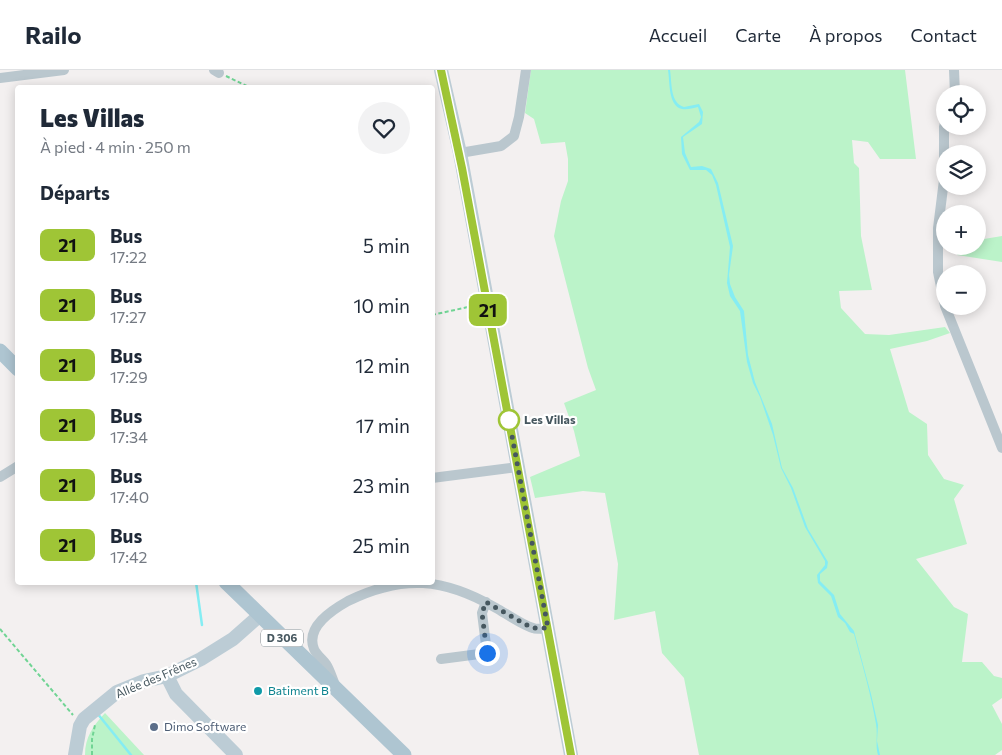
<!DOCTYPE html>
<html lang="fr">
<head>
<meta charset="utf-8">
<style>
	:root { --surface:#fff; --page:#f2f2f3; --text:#1f2937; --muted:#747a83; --line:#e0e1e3 }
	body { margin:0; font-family:Commissioner,sans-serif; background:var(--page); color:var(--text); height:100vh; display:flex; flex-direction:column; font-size:19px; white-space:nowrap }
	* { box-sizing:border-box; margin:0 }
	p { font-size:16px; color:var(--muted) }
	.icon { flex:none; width:28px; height:28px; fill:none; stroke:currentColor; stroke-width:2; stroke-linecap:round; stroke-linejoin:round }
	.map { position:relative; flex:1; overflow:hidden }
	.side { position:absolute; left:15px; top:15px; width:420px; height:500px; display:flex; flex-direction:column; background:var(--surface); border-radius:5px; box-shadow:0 2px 12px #0003 }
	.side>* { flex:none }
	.badge { padding:0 10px; border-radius:8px; font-size:18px; line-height:32px }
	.fabs { position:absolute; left:936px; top:15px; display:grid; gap:10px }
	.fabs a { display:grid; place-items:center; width:50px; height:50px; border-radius:50%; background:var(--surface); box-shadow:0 2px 12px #0003; font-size:25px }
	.you { position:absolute; width:25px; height:25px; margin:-12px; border:4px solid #fff; border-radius:50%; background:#1a73e8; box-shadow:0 0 0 8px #1a73e833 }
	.map>.badge { position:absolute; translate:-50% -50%; box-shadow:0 0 0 2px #fff }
	h2 { padding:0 25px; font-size:19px; line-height:45px }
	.round { display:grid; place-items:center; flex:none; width:52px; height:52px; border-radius:26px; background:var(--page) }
	.head { display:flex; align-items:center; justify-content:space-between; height:85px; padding:0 25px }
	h1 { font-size:24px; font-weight:800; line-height:38px }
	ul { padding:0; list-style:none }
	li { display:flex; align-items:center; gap:15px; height:60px; padding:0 25px }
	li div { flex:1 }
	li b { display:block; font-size:19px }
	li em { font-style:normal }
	li .badge { min-width:55px; font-weight:700; text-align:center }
	header { display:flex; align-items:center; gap:30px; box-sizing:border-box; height:70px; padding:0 25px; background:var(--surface); border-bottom:1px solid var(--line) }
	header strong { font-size:24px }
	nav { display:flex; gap:28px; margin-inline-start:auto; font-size:18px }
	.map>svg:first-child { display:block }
	.green { fill:#bbf3c9 }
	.water { fill:#85edf3 }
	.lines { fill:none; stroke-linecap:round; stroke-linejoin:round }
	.stream { stroke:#85edf3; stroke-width:2.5 }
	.path { stroke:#70d494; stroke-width:2; stroke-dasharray:4 2.5; stroke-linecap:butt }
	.street { stroke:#bac7ce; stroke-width:10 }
	.secondary { stroke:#bcccd5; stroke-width:14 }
	.primary { stroke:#aec5d1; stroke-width:15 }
	.line-casing { stroke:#fff; stroke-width:11 }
	.line { stroke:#9fc536; stroke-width:8 }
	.walk { stroke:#46575f; stroke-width:5; stroke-dasharray:0 9 }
	.stop-dot { fill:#fff; stroke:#9fc536; stroke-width:2.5 }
	.culture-dot { fill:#0f9aa8; stroke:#fff; stroke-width:2 }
	.service-dot { fill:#5c6f8a; stroke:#fff; stroke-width:2 }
	.labels { text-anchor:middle; stroke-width:4.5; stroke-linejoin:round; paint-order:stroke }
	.shield { fill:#fff; stroke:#7e898f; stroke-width:1 }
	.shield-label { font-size:11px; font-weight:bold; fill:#46575f }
	.stop-label { font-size:12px; font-weight:bold; fill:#46575f; stroke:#fff; text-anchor:start }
	.street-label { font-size:12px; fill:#46575f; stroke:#fff }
	.culture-label { font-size:12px; fill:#0d838f; stroke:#fff; text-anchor:start }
	.service-label { font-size:12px; fill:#4e5e75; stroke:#fff; text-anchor:start }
</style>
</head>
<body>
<header>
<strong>Railo</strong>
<nav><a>Accueil</a><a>Carte</a><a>À propos</a><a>Contact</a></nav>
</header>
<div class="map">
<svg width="1002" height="685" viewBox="0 0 1002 685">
	<rect width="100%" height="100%" fill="#f3f0f0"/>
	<!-- green -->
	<path class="green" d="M531 0H905L916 89H880L868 72 852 70 854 93 859 98 861 166 872 220 839 221 841 238 865 264 889 265 945 257 950 263 927 271 890 279 909 342 927 354 928 385 944 409 964 415 954 429 967 474 916 489 954 537 968 544 962 592H982L994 606 1002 608V628L992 635 1002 654V680L995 685H699L684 608 662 583 655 541 614 550 618 494 605 423 583 421 535 428 530 407 580 386 574 361 564 333 596 320 588 298 554 166 561 131 568 111V89L565 72 541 74 534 49 525 43Z
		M1002 166V192L957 185 962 176H978V170Z
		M105 643 144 685H85C85 667 93 656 105 643Z"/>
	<!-- water -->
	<path class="water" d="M668 0H670C672 13 670 33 684 37L699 34 703 42 702 54 683 67 685 83 691 97 702 96 711 99 718 113 733 176 729 205 730 214 735 227 744 241 748 285 755 312 772 354 782 398 793 418 808 459 828 492 827 498 820 504V511L834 525 840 544 854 561 871 624 878 655 877 671 880 685H878C875 675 878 665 876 654 871 624 862 594 854 564L850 562 845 553 838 547 831 526 818 513 817 505 825 495V491L805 457 791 418 781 398 773 365 760 327 753 313 747 292 740 241 730 226 727 213 730 177 716 115 712 105 706 100H690L682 84 681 67 699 52 701 47 698 37C693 38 687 40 682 39 668 36 670 12 668 0Z"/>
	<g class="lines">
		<!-- stream -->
		<path class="stream" d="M196 512 202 555
			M97 643 131 685"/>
		<!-- path -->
		<path class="path" d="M226 6 251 18
			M432 245 477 235
			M0 559 73 645
			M92 685V669L95 655"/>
		<!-- street -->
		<path class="street" d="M214 0 219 3
			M954 0 955 24
			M0 8 64 0
			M945 53 944 57V110L938 158V202L945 236
			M460 83 501 76 514 66 519 47 526 0
			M945 236 1002 378
			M0 407 18 396
			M432 408 518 397
			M441 589 487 583 482 543 486 532
			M335 615C332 608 330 600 326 594 322 589 316 584 314 579 305 557 332 540 348 531 403 504 444 508 496 538 505 543 524 556 533 558 537 560 543 558 548 558"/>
		<!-- secondary -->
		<path class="secondary" d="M441 0 460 83 571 685
			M167 606 176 624 236 685
			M75 685 80 656 84 649 117 622 144 611 167 606 201 589 233 569 259 546"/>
		<!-- primary -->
		<path class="primary" d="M0 281 18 299
			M226 512 404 685"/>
	</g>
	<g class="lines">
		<!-- line casing -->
		<g class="line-casing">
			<path id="line" d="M441 0 462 98 571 685"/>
		</g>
		<!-- line -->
		<use href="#line" class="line"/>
		<!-- walk -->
		<path class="walk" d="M487 583 482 543 486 532 532 558H548L509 350"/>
	</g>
	<!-- markers -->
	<circle class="stop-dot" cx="509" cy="350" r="10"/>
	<circle class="culture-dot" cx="258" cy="621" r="5"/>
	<circle class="service-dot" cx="154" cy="657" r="5"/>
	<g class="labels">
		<!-- shield labels -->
		<rect class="shield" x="261" y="559.5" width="42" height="17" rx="4"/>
		<g class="shield-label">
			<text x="282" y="572">D 306</text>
		</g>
		<!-- stop labels -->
		<g class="stop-label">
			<text x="524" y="354">Les Villas</text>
		</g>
		<!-- street labels -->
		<g class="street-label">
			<text transform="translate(156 608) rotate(-23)" y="4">Allée des Frênes</text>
		</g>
		<!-- culture labels -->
		<g class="culture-label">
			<text x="268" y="625">Batiment B</text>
		</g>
		<!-- service labels -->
		<g class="service-label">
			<text x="164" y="661">Dimo Software</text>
		</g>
	</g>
</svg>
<div class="fabs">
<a><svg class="icon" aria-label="locate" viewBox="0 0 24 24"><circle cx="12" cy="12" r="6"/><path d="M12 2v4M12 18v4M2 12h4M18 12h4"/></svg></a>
<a><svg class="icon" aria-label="layers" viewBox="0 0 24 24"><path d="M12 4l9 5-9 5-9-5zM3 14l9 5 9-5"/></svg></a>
<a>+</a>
<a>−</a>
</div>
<div class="you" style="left:487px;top:583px"></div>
<b class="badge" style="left:488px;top:240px;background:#9fc536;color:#111">21</b>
<section class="side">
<div class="head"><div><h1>Les Villas</h1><p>À pied · 4 min · 250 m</p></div><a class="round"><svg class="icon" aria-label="heart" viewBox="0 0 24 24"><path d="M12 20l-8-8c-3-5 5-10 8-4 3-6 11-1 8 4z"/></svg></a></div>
<h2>Départs</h2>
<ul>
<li><span class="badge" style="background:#9fc536;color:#111">21</span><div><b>Bus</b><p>17:22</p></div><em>5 min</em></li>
<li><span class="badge" style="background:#9fc536;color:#111">21</span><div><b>Bus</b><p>17:27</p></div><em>10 min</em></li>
<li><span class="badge" style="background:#9fc536;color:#111">21</span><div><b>Bus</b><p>17:29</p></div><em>12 min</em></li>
<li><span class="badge" style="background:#9fc536;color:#111">21</span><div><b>Bus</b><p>17:34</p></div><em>17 min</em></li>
<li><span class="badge" style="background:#9fc536;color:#111">21</span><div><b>Bus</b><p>17:40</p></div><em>23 min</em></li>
<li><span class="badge" style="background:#9fc536;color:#111">21</span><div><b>Bus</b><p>17:42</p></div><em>25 min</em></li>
</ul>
</section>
</div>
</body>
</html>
